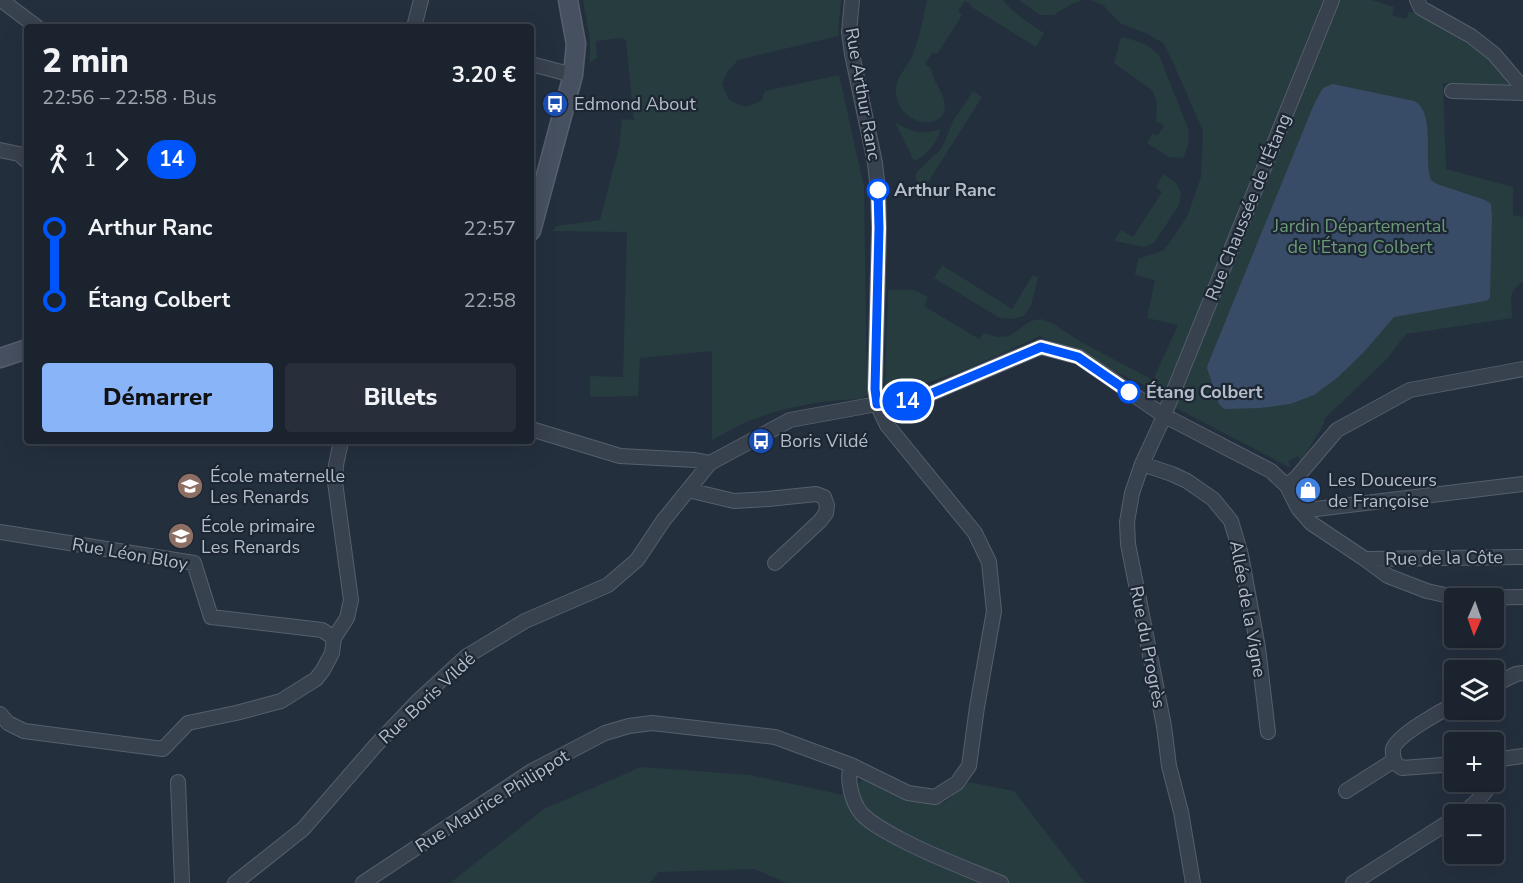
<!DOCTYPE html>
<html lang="fr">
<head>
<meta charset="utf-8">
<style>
	:root { --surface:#1b232e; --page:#282f3a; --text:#f1f3f6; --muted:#a0a4aa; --line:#39404a; --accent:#8ab4f8 }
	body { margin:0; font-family:"Nunito Sans",sans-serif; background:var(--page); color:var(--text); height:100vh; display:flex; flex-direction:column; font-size:22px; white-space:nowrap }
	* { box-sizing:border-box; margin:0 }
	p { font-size:20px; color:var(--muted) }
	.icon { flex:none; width:33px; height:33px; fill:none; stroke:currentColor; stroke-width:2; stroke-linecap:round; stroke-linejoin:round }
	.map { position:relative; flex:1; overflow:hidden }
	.details { position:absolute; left:24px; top:24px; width:510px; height:420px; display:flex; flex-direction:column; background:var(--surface); border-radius:6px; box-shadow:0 6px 24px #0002,0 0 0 2px var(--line) }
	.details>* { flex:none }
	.badge { padding:0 12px; border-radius:20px; font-size:21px; line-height:39px }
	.needle { width:39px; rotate:182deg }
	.controls { position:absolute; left:1444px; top:588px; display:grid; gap:12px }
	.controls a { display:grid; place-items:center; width:60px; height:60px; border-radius:6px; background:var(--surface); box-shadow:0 6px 24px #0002,0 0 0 2px var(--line); font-size:30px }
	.map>.badge { position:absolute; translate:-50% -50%; box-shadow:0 0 0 3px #fff }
	.legs { display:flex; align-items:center; gap:9px; height:66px; padding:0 18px; font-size:20px }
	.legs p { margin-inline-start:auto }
	.summary { display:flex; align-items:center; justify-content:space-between; height:102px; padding:0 18px }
	h1 { font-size:33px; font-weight:800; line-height:45px }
	.primary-button { display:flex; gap:12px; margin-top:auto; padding:12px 18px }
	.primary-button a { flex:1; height:69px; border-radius:6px; background:var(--accent); color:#111; font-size:24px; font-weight:800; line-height:69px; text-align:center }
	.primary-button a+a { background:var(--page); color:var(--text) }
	ul { padding:0 18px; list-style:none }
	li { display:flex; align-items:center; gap:21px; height:72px; font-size:22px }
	li i { display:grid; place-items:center; width:9px; height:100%; margin:0 8px; background:currentColor }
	li i::after { content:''; width:15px; height:15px; margin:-8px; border:4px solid; border-radius:50%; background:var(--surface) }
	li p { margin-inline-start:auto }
	li:first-child i { background:linear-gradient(#0000 50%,currentColor 0) }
	li:last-child i { background:linear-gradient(currentColor 50%,#0000 0) }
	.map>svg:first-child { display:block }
	.green { fill:#263c3f }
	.water { fill:#394c67 }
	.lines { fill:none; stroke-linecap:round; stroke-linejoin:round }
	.minor-casing { stroke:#565f6c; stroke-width:16 }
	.secondary-casing { stroke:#565f6c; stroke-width:21 }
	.minor { stroke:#38414e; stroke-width:14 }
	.secondary { stroke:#465061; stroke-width:18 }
	.line-1-casing { stroke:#fff; stroke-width:14 }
	.line-1 { stroke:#0055fa; stroke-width:9 }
	.stop-1-dot { fill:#fff; stroke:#0055fa; stroke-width:3 }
	.labels { text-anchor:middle; stroke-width:4.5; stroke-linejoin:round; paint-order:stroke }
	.street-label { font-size:18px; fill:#b4bcc9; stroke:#1d2633 }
	.poi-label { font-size:18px; fill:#b4bcc9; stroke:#1d2633; text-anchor:start }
	.stop-label { font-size:18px; font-weight:bold; fill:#b4bcc9; stroke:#1d2633; text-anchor:start }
	.park-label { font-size:18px; fill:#6b9a76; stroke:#1d2633 }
</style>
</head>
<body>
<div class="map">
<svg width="1523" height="883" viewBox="0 0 1523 883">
	<rect width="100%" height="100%" fill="#242f3e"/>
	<!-- green -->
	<path class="green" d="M583 0H841L838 36 738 60 728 71 722 84 729 100 746 107 762 100 765 91 839 75 864 187 867 395 861 399C821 400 778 408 742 424 732 429 722 435 712 440V351L640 358 638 396 590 397V376L623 377 627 232 553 231 556 226 600 220 619 147 622 119 634 120 626 40 621 38 596 41 597 58 590 62V40Z
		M927 0H1003C1014 14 1029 23 1044 33L1036 47 970 6V4L965 1 958 11 962 15 938 53H932L925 64 931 68C933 83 945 92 945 107 944 133 893 125 896 87 897 75 909 66 913 54 920 37 923 18 927 0Z
		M1019 0H1323L1163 397 1150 388 1040 336 965 370 898 393 889 392 885 384 888 290H914L928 297 924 306 979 339 984 333 998 337 1009 336 1031 321 1041 319 1052 323 1081 342 1153 380 1178 325 1147 318 1155 280 1135 275 1138 259 1164 250 1187 217 1201 177 1203 131 1175 67 1164 44 1148 34 1120 23 1103 5 1091 0H1082L1070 5 1054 15H1040Z
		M1340 0H1372L1394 7 1392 15 1406 19 1409 12H1414C1426 17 1438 22 1449 28 1472 41 1491 59 1508 78V86L1443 83 1446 169 1513 187V215L1523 217V282C1507 290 1512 302 1512 318L1406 334 1386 360 1324 419V424L1301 461 1298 456 1288 461 1291 466 1289 467 1176 408 1174 403 1318 56Z
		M1121 37C1137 41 1147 43 1159 55L1189 131 1188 146 1183 158 1169 157 1147 143 1152 134 1158 135 1164 126 1159 122 1156 123 1157 102 1152 90 1114 63Z
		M973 91 982 97 925 187C920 184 917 182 915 176L918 171 942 148 953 121Z
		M895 122C912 133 922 135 941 129 936 143 928 155 914 161Z
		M1163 174 1176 183 1181 193 1179 205 1154 243 1144 247 1114 241 1121 230 1133 237 1162 192 1156 187Z
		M942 265 1012 309 1033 275 1038 278 1031 305 1024 316 1012 319 998 317 934 278Z
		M641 767 750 775 844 795 864 778 944 803 969 782 1014 791 1085 883H787L754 869 658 872 650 883H450L544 809Z"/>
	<!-- water -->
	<path class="water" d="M1333 84 1414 101C1436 111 1423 159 1431 180L1437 184 1485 200 1491 204 1492 215 1490 297 1488 300 1485 301 1394 317 1363 353 1337 378 1314 395 1290 404 1260 408 1224 409 1219 404 1207 368 1208 364 1314 104 1323 88Z"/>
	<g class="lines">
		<!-- minor casing -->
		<g class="minor-casing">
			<path id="minor" d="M1 0 37 27
				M1417 0 1421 8 1471 36 1494 54 1523 88
				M414 27 421 0
				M531 64 573 75
				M1452 91 1523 93
				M0 150 19 154 27 161
				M531 429 620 456 695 460 710 463
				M1142 464 1172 474 1187 481 1213 499 1231 521 1241 555 1258 648 1268 732
				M1287 486 1297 477 1337 430 1410 390 1523 369
				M688 490 734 501 768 499 816 494 824 497 827 505 826 513 820 521 775 563
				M1298 508 1316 509 1523 484
				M0 532 194 563 211 617 322 630 334 638
				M1365 559 1523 557
				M1463 598 1523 597
				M1494 685 1516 674 1523 673
				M0 714 8 723 24 731 163 749 188 723 236 713 281 701 316 679 323 670 332 653 334 638 347 618 351 600 335 482 336 465 341 441
				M1494 760 1523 756
				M1395 763C1394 759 1392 754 1393 749 1397 735 1441 711 1455 704
				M1395 763 1402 768 1455 764
				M851 765C846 779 852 802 861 813 871 824 887 832 900 839 932 856 967 869 1001 883
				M178 782 182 883
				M1346 791 1390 763H1395
				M1461 814C1474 806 1484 794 1493 782
				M235 883 303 829 376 745 417 702 467 656 525 621 608 585 637 560 663 521 710 463 790 420 877 404 916 400 1041 347 1079 357 1163 415 1271 471 1287 486 1298 508 1311 523 1365 559 1388 576 1427 591 1458 598
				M363 883 532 771 605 733 629 726 652 723 775 737 851 765 908 793 935 797 957 783 969 766 977 707 994 611 989 562 975 533 887 425 877 404 875 389 879 228 878 190 875 163 852 54 849 32 852 0
				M1193 883 1181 812 1169 766 1164 726 1128 544 1127 522 1132 493 1142 464 1160 425 1332 0
				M1353 883 1455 818"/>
		</g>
		<!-- secondary casing -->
		<g class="secondary-casing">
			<path id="secondary" d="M531 231 573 75 576 44 568 0
				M0 358 27 349"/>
		</g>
		<!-- minor -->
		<use href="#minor" class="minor"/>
		<!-- secondary -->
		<use href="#secondary" class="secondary"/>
	</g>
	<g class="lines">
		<!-- line-1 casing -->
		<g class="line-1-casing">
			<path id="line-1" d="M878 190 879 228 875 389 877 404 916 400 1041 347 1078 357 1129 392"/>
		</g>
		<!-- line-1 -->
		<use href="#line-1" class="line-1"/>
	</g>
	<!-- icons -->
	<defs>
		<g id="bus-disc" transform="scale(1.35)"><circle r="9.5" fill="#1a4fb4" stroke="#1d2633"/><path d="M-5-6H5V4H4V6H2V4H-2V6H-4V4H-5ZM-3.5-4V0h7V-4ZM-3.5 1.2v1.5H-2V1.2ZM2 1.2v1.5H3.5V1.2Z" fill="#fff"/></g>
		<g id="school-disc" transform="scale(1.35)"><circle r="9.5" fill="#8d6e63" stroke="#1d2633"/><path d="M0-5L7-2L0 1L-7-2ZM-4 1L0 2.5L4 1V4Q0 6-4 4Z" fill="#fff"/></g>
		<g id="shop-disc" transform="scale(1.35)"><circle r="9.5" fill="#3f7fe0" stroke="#1d2633"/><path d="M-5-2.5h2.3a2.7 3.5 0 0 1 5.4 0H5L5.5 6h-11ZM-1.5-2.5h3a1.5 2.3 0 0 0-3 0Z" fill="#fff"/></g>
	</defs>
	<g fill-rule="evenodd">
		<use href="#bus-disc" x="555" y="104"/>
		<use href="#bus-disc" x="761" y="441"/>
		<use href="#school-disc" x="190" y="486"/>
		<use href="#shop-disc" x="1308" y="490"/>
		<use href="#school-disc" x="181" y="536"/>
	</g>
	<!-- markers -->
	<g class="stop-1-dot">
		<circle cx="878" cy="190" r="10"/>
		<circle cx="1129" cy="392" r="10"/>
	</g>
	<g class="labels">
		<!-- street labels -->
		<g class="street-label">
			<text transform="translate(863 94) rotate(80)" y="6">Rue Arthur Ranc</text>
			<text transform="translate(1248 207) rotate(-68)" y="6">Rue Chaussée de l'Étang</text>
			<text transform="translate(130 554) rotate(10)" y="6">Rue Léon Bloy</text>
			<text transform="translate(1444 558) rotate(-1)" y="6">Rue de la Côte</text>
			<text transform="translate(1248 609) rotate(80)" y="6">Allée de la Vigne</text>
			<text transform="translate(1148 647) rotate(79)" y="6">Rue du Progrès</text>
			<text transform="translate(427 698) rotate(-43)" y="6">Rue Boris Vildé</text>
			<text transform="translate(492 801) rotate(-32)" y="6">Rue Maurice Philippot</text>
		</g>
		<!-- poi labels -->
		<g class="poi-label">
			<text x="574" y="110">Edmond About</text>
			<text x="780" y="447">Boris Vildé</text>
			<text x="210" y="482">École maternelle<tspan x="210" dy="21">Les Renards</tspan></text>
			<text x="1328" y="486">Les Douceurs<tspan x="1328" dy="21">de Françoise</tspan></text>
			<text x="201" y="532">École primaire<tspan x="201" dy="21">Les Renards</tspan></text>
		</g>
		<!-- stop labels -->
		<g class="stop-label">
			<text x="894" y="196">Arthur Ranc</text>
			<text x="1146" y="398">Étang Colbert</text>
		</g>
		<!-- park labels -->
		<g class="park-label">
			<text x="1360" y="232">Jardin Départemental<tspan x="1360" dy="21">de l'Étang Colbert</tspan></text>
		</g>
	</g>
</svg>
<div class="controls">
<a><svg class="needle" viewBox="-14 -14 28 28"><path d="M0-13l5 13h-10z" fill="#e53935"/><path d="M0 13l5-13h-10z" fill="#a0a4aa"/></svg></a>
<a><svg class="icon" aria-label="layers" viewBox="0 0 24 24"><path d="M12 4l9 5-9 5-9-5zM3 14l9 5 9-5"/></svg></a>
<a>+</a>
<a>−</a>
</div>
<b class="badge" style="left:907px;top:401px;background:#0055fa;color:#fff">14</b>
<section class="details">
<div class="summary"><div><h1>2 min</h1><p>22:56 – 22:58 · Bus</p></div><b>3.20 €</b></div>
<div class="legs"><svg class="icon" aria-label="walk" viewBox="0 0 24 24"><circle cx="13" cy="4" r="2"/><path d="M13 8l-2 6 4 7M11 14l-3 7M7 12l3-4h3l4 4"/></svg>1<svg class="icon" aria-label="forward" viewBox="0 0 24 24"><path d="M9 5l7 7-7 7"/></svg><b class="badge" style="background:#0055fa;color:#fff">14</b></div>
<ul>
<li><i style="color:#0055fa"></i><b>Arthur Ranc</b><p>22:57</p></li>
<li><i style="color:#0055fa"></i><b>Étang Colbert</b><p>22:58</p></li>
</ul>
<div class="primary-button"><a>Démarrer</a><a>Billets</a></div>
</section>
</div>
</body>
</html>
